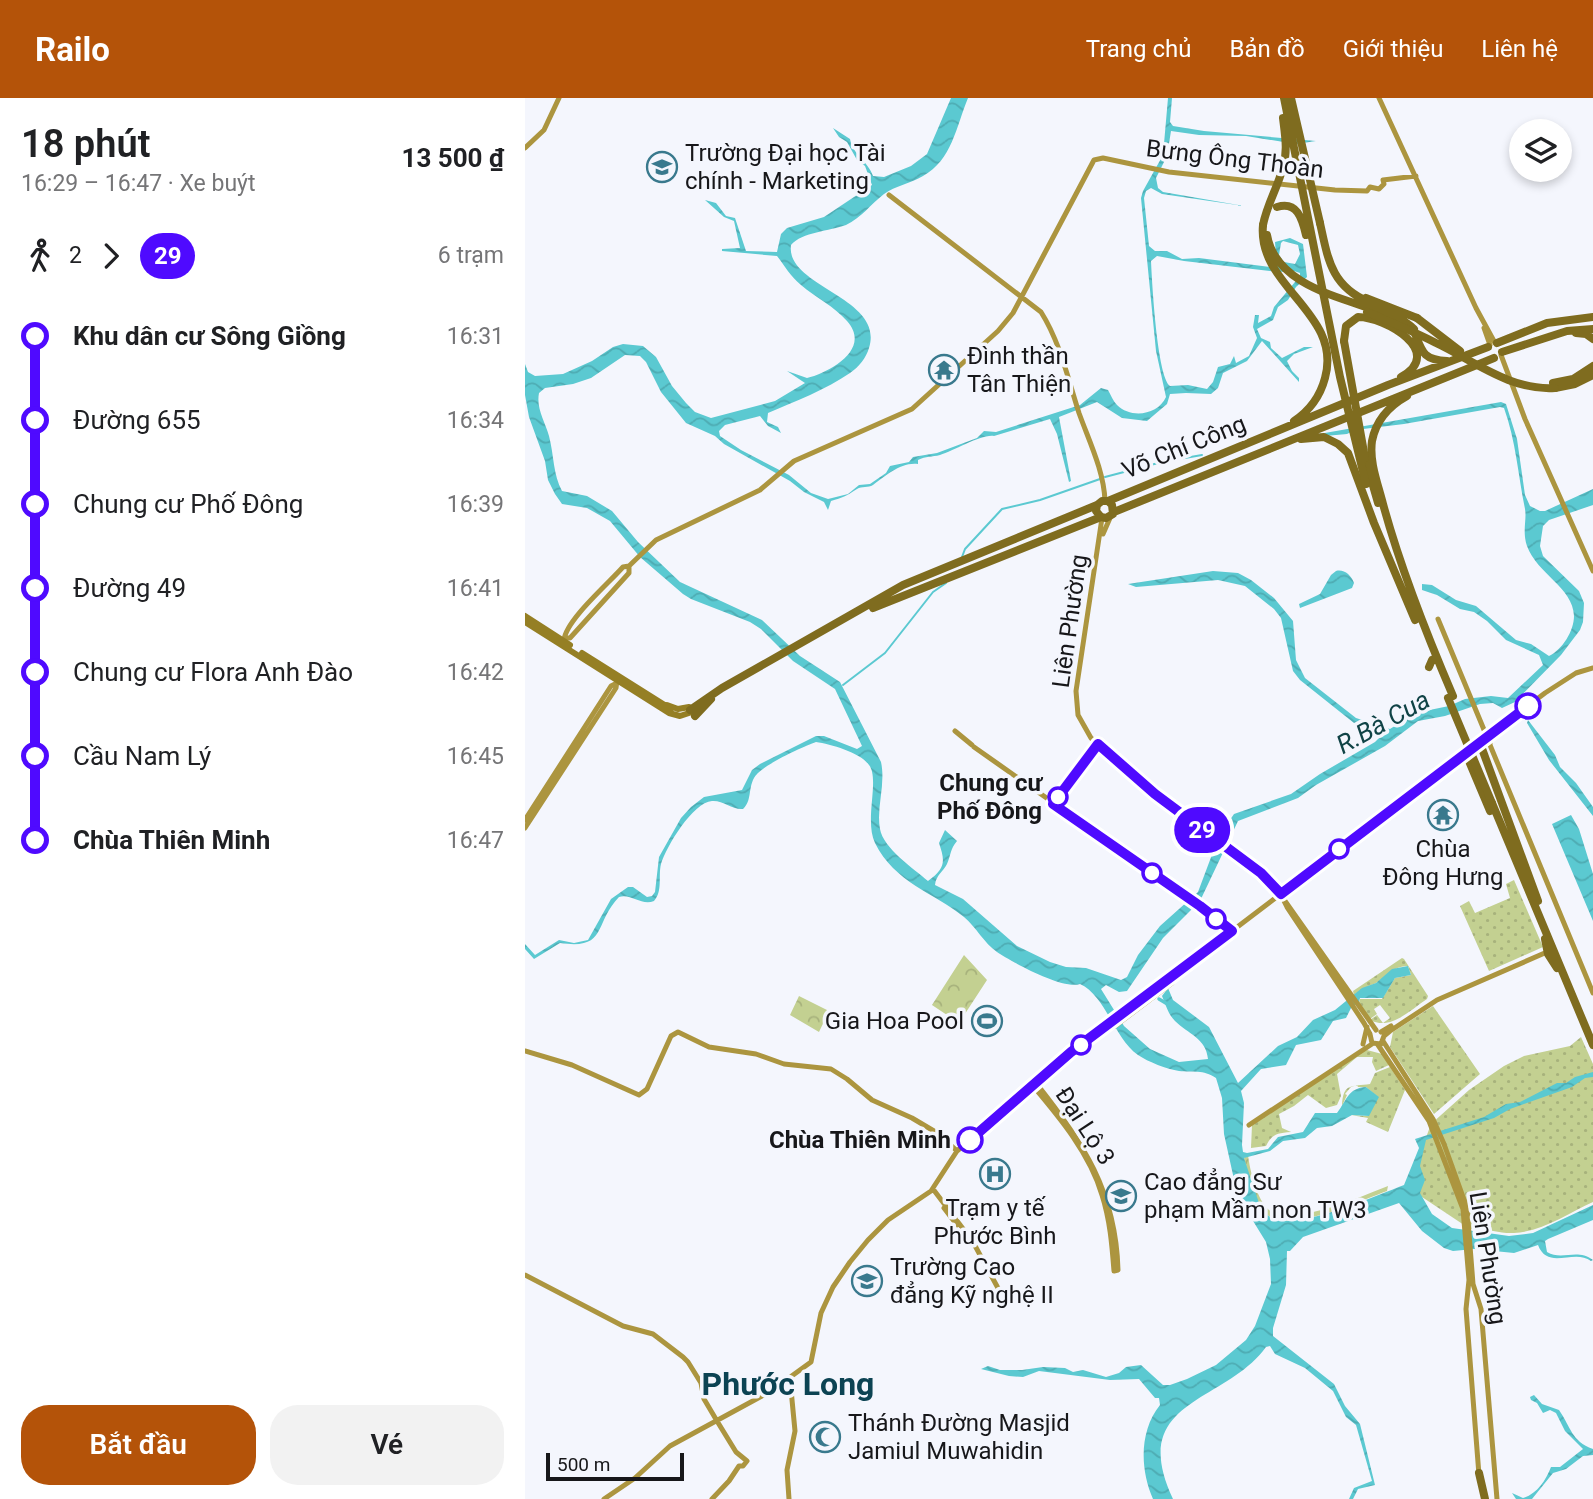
<!DOCTYPE html>
<html lang="vi">
<head>
<meta charset="utf-8">
<style>
	:root { --surface:#fff; --page:#f2f2f2; --text:#202124; --muted:#757577; --accent:#b45309 }
	body { margin:0; font-family:Roboto,sans-serif; background:var(--page); color:var(--text); height:100vh; display:flex; flex-direction:column; font-size:26px; white-space:nowrap }
	* { box-sizing:border-box; margin:0 }
	p { font-size:23px; color:var(--muted) }
	.icon { flex:none; width:38px; height:38px; fill:none; stroke:currentColor; stroke-width:2; stroke-linecap:round; stroke-linejoin:round }
	.map { position:relative; flex:1; overflow:hidden }
	.panel { display:flex; flex-direction:column; background:var(--surface); width:525px }
	.panel>* { flex:none }
	.badge { padding:0 14px; border-radius:23px; font-size:24px; line-height:46px }
	.fabs { position:absolute; left:984px; top:21px; display:grid; gap:14px }
	.fabs a { display:grid; place-items:center; width:63px; height:63px; border-radius:50%; background:var(--surface); box-shadow:0 4px 10px #0003; font-size:35px }
	.scale { position:absolute; left:21px; bottom:18px; width:138px; box-sizing:border-box; padding-left:7px; border:4px solid #17171a; border-top:0; font-size:19px; line-height:24px; white-space:nowrap; color:#17171a; -webkit-text-stroke:5px #f4f6fd; paint-order:stroke }
	.map>.badge { position:absolute; translate:-50% -50%; box-shadow:0 0 0 4px #fff }
	.legs { display:flex; align-items:center; gap:10px; height:77px; padding:0 21px; font-size:23px }
	.legs p { margin-inline-start:auto }
	.summary { display:flex; align-items:center; justify-content:space-between; height:119px; padding:0 21px }
	h1 { font-size:38px; font-weight:600; line-height:52px }
	.primary-button { display:flex; gap:14px; margin-top:auto; padding:14px 21px }
	.primary-button a { flex:1; height:80px; border-radius:28px; background:var(--accent); color:#fff; font-size:28px; font-weight:600; line-height:80px; text-align:center }
	.primary-button a+a { background:var(--page); color:var(--text) }
	ul { padding:0 21px; list-style:none }
	li { display:flex; align-items:center; gap:24px; height:84px; font-size:26px }
	li i { display:grid; place-items:center; width:10px; height:100%; margin:0 9px; background:currentColor }
	li i::after { content:''; width:18px; height:18px; margin:-9px; border:5px solid; border-radius:50%; background:var(--surface) }
	li p { margin-inline-start:auto }
	li:first-child i { background:linear-gradient(#0000 50%,currentColor 0) }
	li:last-child i { background:linear-gradient(currentColor 50%,#0000 0) }
	header { display:flex; align-items:center; gap:42px; box-sizing:border-box; height:98px; padding:0 35px; background:var(--accent); color:#fff }
	header strong { font-size:33px }
	nav { display:flex; gap:38px; margin-inline-start:auto; font-size:24px }
	main { display:flex; flex:1; min-height:0 }
	.map>svg:first-child { display:block }
	.grass { fill:url(#grass-dots) }
	.park { fill:url(#park-crowns) }
	.water { fill:url(#water-waves); fill-rule:evenodd }
	.lines { fill:none; stroke-linecap:round; stroke-linejoin:round }
	.stream { stroke:#5bc9d1; stroke-width:2 }
	.canal { stroke:#5bc9d1; stroke-width:3.5 }
	.secondary { stroke:#ac953f; stroke-width:5 }
	.primary { stroke:#957f24; stroke-width:6 }
	.highway { stroke:#7f6c1f; stroke-width:8 }
	.highway-bridge { stroke:#7f6c1f; stroke-width:8 }
	.line-1-casing { stroke:#fff; stroke-width:16 }
	.line-1 { stroke:#4f0aff; stroke-width:10 }
	.stop-1-dot { fill:#fff; stroke:#4f0aff; stroke-width:3.5 }
	.labels { text-anchor:middle; stroke-width:7; stroke-linejoin:round; paint-order:stroke }
	.poi-label { font-size:24px; fill:#17171a; stroke:#f4f6fd; text-anchor:start }
	.street-label { font-size:24px; fill:#17171a; stroke:#f4f6fd }
	.stop-label { font-size:24px; font-weight:bold; fill:#17171a; stroke:#f4f6fd; text-anchor:end }
	.water-label { font-size:26px; font-style:italic; fill:#104346; stroke:#f4f6fd }
	.district-label { font-size:32px; font-weight:bold; fill:#0c4353; stroke:#f4f6fd }
</style>
</head>
<body>
<header>
<strong>Railo</strong>
<nav><a>Trang chủ</a><a>Bản đồ</a><a>Giới thiệu</a><a>Liên hệ</a></nav>
</header>
<main>
<section class="panel">
<div class="summary"><div><h1>18 phút</h1><p>16:29 – 16:47 · Xe buýt</p></div><b>13 500 ₫</b></div>
<div class="legs"><svg class="icon" aria-label="walk" viewBox="0 0 24 24"><circle cx="13" cy="4" r="2"/><path d="M13 8l-2 6 4 7M11 14l-3 7M7 12l3-4h3l4 4"/></svg>2<svg class="icon" aria-label="forward" viewBox="0 0 24 24"><path d="M9 5l7 7-7 7"/></svg><b class="badge" style="background:#4f0aff;color:#fff">29</b><p>6 trạm</p></div>
<ul>
<li><i style="color:#4f0aff"></i><b>Khu dân cư Sông Giồng</b><p>16:31</p></li>
<li><i style="color:#4f0aff"></i><span>Đường 655</span><p>16:34</p></li>
<li><i style="color:#4f0aff"></i><span>Chung cư Phố Đông</span><p>16:39</p></li>
<li><i style="color:#4f0aff"></i><span>Đường 49</span><p>16:41</p></li>
<li><i style="color:#4f0aff"></i><span>Chung cư Flora Anh Đào</span><p>16:42</p></li>
<li><i style="color:#4f0aff"></i><span>Cầu Nam Lý</span><p>16:45</p></li>
<li><i style="color:#4f0aff"></i><b>Chùa Thiên Minh</b><p>16:47</p></li>
</ul>
<div class="primary-button"><a>Bắt đầu</a><a>Vé</a></div>
</section>
<div class="map">
<svg width="1068" height="1401" viewBox="0 0 1068 1401">
	<defs>
		<pattern id="grass-dots" width="8" height="8" patternUnits="userSpaceOnUse" patternTransform="scale(1.75)"><rect width="8" height="8" fill="#c3d091"/><path d="M2 2h.1M6 6h.1" fill="none" stroke="#a7b27c" stroke-width="1.8" stroke-linecap="round"/></pattern>
		<pattern id="park-crowns" width="20" height="18" patternUnits="userSpaceOnUse" patternTransform="scale(1.75)"><rect width="20" height="18" fill="#c3d091"/><path d="M2 6a3 3 0 1 1 6 0M12 15a3 3 0 1 1 6 0" fill="none" stroke="#a7b27c"/></pattern>
		<pattern id="water-waves" width="16" height="10" patternUnits="userSpaceOnUse" patternTransform="scale(1.75)"><rect width="16" height="10" fill="#5bc9d1"/><path d="M0 5q4-4 8 0t8 0" fill="none" stroke="#4eacb3"/></pattern>
	</defs>
	<rect width="100%" height="100%" fill="#f4f6fd"/>
	<!-- grass -->
	<path class="grass" d="M989 782 1018 849 964 873 935 808 944 803 950 815 985 800 981 786Z
		M877 860 879 861 903 898 902 901C885 912 866 933 845 922L852 917 858 925 865 920 855 907 849 911 852 916 845 921 834 905 835 901H857L870 880 886 877 883 868C864 869 863 879 849 886 841 889 836 891 829 897L828 893Z
		M908 908 955 976 909 1016 865 949 868 934Z
		M1056 939 1068 966V1104C1044 1115 1016 1134 989 1135 974 1136 960 1129 945 1131L885 1091V1083L906 1026 944 992 979 968 999 958 1045 948Z
		M842 952 857 956 864 967 851 973 847 964 848 959H832L812 976 816 998 812 1007 801 1010 783 997 769 1008 754 1016 757 1030 766 1034C752 1035 747 1036 741 1048L726 1050 727 1027 839 953Z
		M865 969 880 992 863 1034 841 1024 843 1020 826 1017 843 1018 853 999 841 989H833L832 987 826 989 820 996 822 997 817 1008C818 984 827 989 845 986L850 975Z"/>
	<!-- park -->
	<path class="park" d="M439 857 462 882 434 925 407 907Z
		M274 898 304 913 294 934 265 917Z
		M723 1057C725 1073 732 1102 744 1112 765 1130 840 1097 863 1088L862 1093C835 1103 765 1136 741 1116 729 1105 725 1080 720 1065L719 1060Z"/>
	<!-- water -->
	<path class="water" d="M426 0H443C431 29 427 62 398 78 386 85 370 88 359 96 346 106 336 120 321 127 305 133 277 134 266 147 260 189 360 199 344 250 341 260 334 269 325 275 302 291 269 304 243 315L242 324 253 329 256 335 243 328 235 318 200 327 194 333 195 338 216 352 264 377 286 395 303 401 323 396 334 387 345 386 361 375 365 368 384 364 388 359 412 355 452 340 459 333 471 334 555 307 576 290 583 292C586 297 588 303 592 307 606 321 633 317 641 299L631 253 616 100 618 93 638 57 643 0H647L645 24 648 28 679 33 791 43 771 46 721 38 674 37 646 33 642 58 631 80 633 90 638 94 719 108 637 96 626 90 621 93 619 100 624 148 630 153H642L657 161 674 160 752 170 750 144 765 140 778 146 782 179 771 189 763 202 753 209 748 222 732 231 736 240 745 244 746 250 757 260 779 249H788L769 256 762 263 767 273 774 280V284L737 243 722 263 698 275 693 290 686 296 661 295 645 296 642 306 622 323 597 320 572 304 534 319 546 383 544 384 532 336 525 321 469 338C456 336 429 353 415 357 407 359 401 358 393 362V366C375 364 361 378 348 387 343 390 337 388 332 391 323 397 317 400 306 403L303 412 299 404 279 394 265 383 199 346 190 338 161 325 136 294 121 264 115 258 100 257 66 280 48 286 20 290 14 295C11 311 20 323 24 338 29 357 28 377 37 393L62 398 87 413 113 444 155 484 237 522 275 558 315 584 356 664C361 687 351 709 355 731 358 750 389 771 403 783 421 770 420 763 414 745L420 732 432 743C425 751 426 757 422 766 418 774 411 777 410 787L438 801 492 848 525 864 541 869 561 870 596 882 602 879 613 857 635 828 673 794 694 738 709 716 766 696 795 676 850 644 858 636 829 625 775 582 768 573 756 520 749 511 720 488 693 482 611 489 603 486 688 473 713 475 726 482 749 500 768 523 771 562 780 580 831 620 865 631 890 615 924 608 940 601 966 598 983 600 1018 567 1014 557 981 542 962 523 949 514 935 511 912 497 897 492V486L907 487 931 502 951 508 991 542 1006 546 1024 558C1037 552 1049 533 1049 518 1048 489 1012 476 1002 448 997 433 1002 422 1000 411 993 377 991 343 979 310L975 309 879 326 830 332 822 336 800 338 794 336 976 304 981 306 992 341 1000 397 1005 408 1015 413H1020L1068 391V407L1024 422 1018 428 1015 448 1018 458 1054 493 1059 505 1058 524 1055 532 1036 557 990 604 977 610 968 605 955 606 920 618 893 623 860 648 791 687 773 700 713 723 675 803 638 840 602 893 594 894 581 887 576 891 599 928 625 951 654 964 683 961C681 940 663 936 650 923 643 916 641 907 637 898L643 890 648 902 684 929 713 985 753 948 772 939 788 922 810 912 837 890 851 885 867 871 883 868 886 877 870 880 858 900H835L834 904 826 910 821 920 808 923 796 942 771 947 761 967 736 971 716 993 719 1005 717 1047 718 1054 722 1055 743 1051 753 1039 778 1034 790 1015H812C822 1002 823 990 841 989L854 999 844 1018 827 1017 807 1028 792 1030 780 1040 758 1043 745 1053 719 1060 735 1108C739 1114 744 1120 752 1122 780 1129 850 1098 879 1087L894 1050 890 1041 959 1019 981 1006 995 1004 1032 985H1041L1050 979 1068 974V979L1060 980 1047 989 985 1011 969 1020 901 1042 895 1068 900 1082 895 1095 907 1116 927 1130 984 1138 1008 1135 1068 1107V1122L1023 1141 1020 1143 1022 1154C1037 1163 1052 1150 1068 1162L1066 1163C1049 1150 1023 1173 1013 1147L989 1155 949 1151 928 1153 919 1150 897 1133 874 1105 778 1139 765 1153H762L761 1187 748 1230V1238L809 1286 820 1308 835 1326 850 1387 833 1391 828 1401H824L829 1390 847 1383 831 1327 821 1319 808 1293 780 1270 750 1256 745 1248 741 1249C700 1306 601 1301 648 1401H628C615 1372 614 1333 635 1307L634 1300H630L614 1281 585 1282 514 1273 498 1279 484 1278 456 1271 463 1268 475 1272H497L518 1269 540 1270 548 1274 558 1272 581 1279 594 1275 601 1269 616 1267 638 1287H645L662 1281 691 1267 721 1242 730 1228 746 1186 745 1161 741 1144 717 1105 710 1086 699 1036 697 1000 691 980C678 971 668 975 654 973 642 971 623 964 613 957 589 940 581 898 555 886 538 892 487 864 472 854 459 845 451 829 439 819 408 794 370 785 350 745 339 722 355 681 344 667 336 655 306 646 291 644 277 649 235 668 229 680 223 691 227 703 218 711 207 712 198 702 187 703 168 704 141 749 136 766 133 778 138 793 129 803 116 808 106 795 94 799 68 826 83 852 35 845L9 861 0 851V846L10 857 34 842 49 845 63 842 86 801 103 789H108L122 799 127 798 130 794 134 759 156 720 166 709 179 699 217 692 227 672 235 666 291 638H299L332 651 337 648 310 591 268 563 236 531 225 524 166 501 158 496 115 459 85 423 62 410 37 406 30 396 23 382 20 363 4 319 0 297V266L3 274 10 278 38 276 67 263 88 249 98 246 118 248 131 259 147 288 161 305 170 314 186 320 250 303 280 285 262 273 282 280C305 274 347 251 322 223 310 209 290 199 276 187 265 178 260 168 252 158L197 153V151L215 150 209 123 199 119 180 102 191 105 201 118 210 120 221 153 252 154 256 136 262 130 299 119 347 87 340 68 332 62 322 44 314 39 308 30 325 41C328 57 343 63 348 78L359 79 386 68 402 56ZM758 143 773 147 775 156 770 166 759 164 754 157 756 145ZM632 158 659 163 753 174 769 173 775 175V178L749 209 746 218 733 225 734 217H730L728 229 732 240 724 258 711 265 709 258 705 266 693 269 688 284 682 291 663 287 645 288C632 278 627 183 626 163Z
		M811 473C819 471 826 477 829 485L827 490 775 510 774 506 795 496 806 477Z
		M1003 622 1030 657 1035 669 1051 685 1068 709V718L1024 662 1002 625Z
		M1046 717 1054 731 1068 776V823L1027 726Z
		M1009 1297 1017 1306 1034 1312C1046 1329 1046 1343 1068 1351V1357L1058 1358 1041 1371 1028 1375 1007 1401H991L987 1395 998 1400C1012 1396 1021 1382 1026 1369H1035L1058 1351 1040 1333 1031 1315 1025 1312 1018 1315 1012 1305 1006 1302 1005 1299Z"/>
	<g class="lines">
		<!-- stream -->
		<path class="stream" d="M580 379 637 364 677 357
			M437 459 440 451 477 411 515 402 575 381
			M318 587 360 555 408 494 421 485"/>
		<!-- canal -->
		<path class="canal" d="M634 901 644 907"/>
		<!-- secondary -->
		<path class="secondary" d="M854 0 951 210 970 245
			M0 50 19 32 34 0
			M364 97 516 214C535 244 543 281 554 315 564 343 579 373 580 403
			M959 230 965 247
			M976 257 1000 321 1068 473
			M577 420 551 593 553 617 566 640 630 696 736 775 754 793 762 809 839 925 845 936 847 945 856 946 859 938 865 933 912 902 1022 854
			M578 436 585 420
			M913 521 962 639
			M40 540H45L104 475V468L131 442 235 392 269 363 387 311 473 233 488 215 569 62 578 60 644 74 810 92 842 93 845 89 854 91 859 86 858 82 891 78
			M39 542C41 522 83 486 98 469L104 468
			M430 633 447 647
			M965 641V647L1068 895
			M449 649 675 808 708 835
			M937 659 939 652 959 637
			M0 722 86 588 90 586
			M0 730 91 590 92 583
			M760 803 851 932
			M590 928 647 885
			M856 934 866 928
			M858 943 908 1021 919 1046 942 1110 948 1186 956 1211 972 1401
			M838 946 842 929
			M853 947 904 1023 938 1111 944 1182 941 1211 954 1377
			M0 953 47 967 114 997 122 991 146 938 153 934 184 949 231 956 259 966 306 971 322 981 347 1002 387 1020 414 1036 432 1053
			M508 988C535 1020 565 1056 577 1097 585 1122 587 1147 589 1173L593 1172C591 1094 558 1044 511 985
			M724 1027 847 946
			M408 1091 448 1144 480 1203
			M419 1110 432 1127
			M0 1177 98 1228 128 1236 158 1259 163 1264 176 1285 179 1301 192 1323 211 1354 222 1363 218 1368H214L204 1383 187 1401
			M79 1401 110 1380 145 1348 246 1293 286 1264 296 1215 308 1189 325 1164 343 1142 363 1122 406 1093 432 1053 553 950 1020 595 1051 575 1068 570
			M264 1401 262 1372 270 1333 265 1281"/>
		<!-- primary -->
		<path class="primary" d="M0 518 45 547
			M0 524 144 615 155 618 170 613
			M57 555 146 611
			M142 607 153 611 164 609"/>
		<!-- highway -->
		<path class="highway" d="M795 125C803 161 806 188 844 204
			M738 127C732 189 818 215 800 280 795 299 784 313 769 323
			M742 137C750 185 810 198 850 212 864 217 878 220 889 231
			M841 200 892 220
			M889 233C897 253 897 262 922 263
			M1051 235 1061 236 1068 241
			M819 243 821 228 833 219C860 219 921 254 876 279
			M972 245 1022 225 1068 219
			M977 254 1042 233 1068 231
			M1028 285 1048 281 1068 268
			M1030 290 1050 286 1068 277
			M882 298C864 308 851 322 847 343 844 364 853 386 858 406 876 472 901 535 928 598
			M776 341 799 339 813 346 823 355 849 425 890 522
			M840 360 853 405
			M583 403 863 287 963 249
			M589 414 969 260
			M348 510 576 419
			M904 569 907 562
			M165 612 197 590 378 487 572 407 577 403H583L587 407 588 416 581 420 576 419 571 413 572 407
			M170 618 186 601
			M956 648 1013 803
			M941 656 965 713
			M967 705 1068 947
			M1020 841 1023 856 1032 870
			M954 1375 960 1401"/>
		<!-- highway-bridge -->
		<path class="highway-bridge" d="M759 0 815 279 841 386
			M766 0 795 125
			M752 109C772 103 777 120 781 137
			M738 127C742 106 753 89 758 69 763 53 760 37 758 20
			M842 214C865 224 888 233 911 245 949 263 986 293 1030 290
			M892 220 935 253
			M819 243 840 360
			M923 600 967 705"/>
	</g>
	<g class="lines">
		<!-- line-1 casing -->
		<g class="line-1-casing">
			<path id="line-1" d="M445 1042 546 954 707 833 675 808 528 706 573 646 630 696 736 775 756 796 1003 608"/>
		</g>
		<!-- line-1 -->
		<use href="#line-1" class="line-1"/>
	</g>
	<!-- icons -->
	<defs>
		<g id="university-ring" transform="scale(1.575)"><circle r="9.5" fill="#f4f6fd" stroke="#39798d" stroke-width="1.5"/><path d="M0-5L7-2L0 1L-7-2ZM-4 1L0 2.5L4 1V4Q0 6-4 4Z" fill="#39798d"/></g>
		<g id="temple-ring" transform="scale(1.575)"><circle r="9.5" fill="#f4f6fd" stroke="#39798d" stroke-width="1.5"/><path d="M0-6L5-2H3V0L6.5 2.5H4V6H1.5V3h-3V6H-4V2.5H-6.5L-3 0V-2H-5Z" fill="#39798d"/></g>
		<g id="stadium-ring" transform="scale(1.575)"><circle r="9.5" fill="#f4f6fd" stroke="#39798d" stroke-width="1.5"/><path d="M0-5a6.5 5 0 1 0 0 10a6.5 5 0 1 0 0-10ZM-3.5-1.8h7v3.6h-7Z" fill="#39798d"/></g>
		<g id="hospital-ring" transform="scale(1.575)"><circle r="9.5" fill="#f4f6fd" stroke="#39798d" stroke-width="1.5"/><path d="M-5-5h3v3.5h4V-5h3V5h-3V1.5h-4V5h-3Z" fill="#39798d"/></g>
		<g id="mosque-ring" transform="scale(1.575)"><circle r="9.5" fill="#f4f6fd" stroke="#39798d" stroke-width="1.5"/><path d="M3.5-4.9A6 6 0 1 0 3.5 4.9A5 5 0 1 1 3.5-4.9Z" fill="#39798d"/></g>
	</defs>
	<g fill-rule="evenodd">
		<use href="#university-ring" x="137" y="69"/>
		<use href="#temple-ring" x="419" y="272"/>
		<use href="#temple-ring" x="918" y="717"/>
		<use href="#stadium-ring" x="462" y="923"/>
		<use href="#hospital-ring" x="470" y="1076"/>
		<use href="#university-ring" x="596" y="1098"/>
		<use href="#university-ring" x="342" y="1183"/>
		<use href="#mosque-ring" x="300" y="1339"/>
	</g>
	<!-- markers -->
	<g class="stop-1-dot">
		<circle cx="1003" cy="608" r="12"/>
		<circle cx="533" cy="699" r="9"/>
		<circle cx="814" cy="751" r="9"/>
		<circle cx="627" cy="775" r="9"/>
		<circle cx="691" cy="821" r="9"/>
		<circle cx="556" cy="947" r="9"/>
		<circle cx="445" cy="1042" r="12"/>
	</g>
	<g class="labels">
		<!-- poi labels -->
		<g class="poi-label">
			<text x="160" y="63">Trường Đại học Tài<tspan x="160" dy="28">chính - Marketing</tspan></text>
			<text x="442" y="266">Đình thần<tspan x="442" dy="28">Tân Thiện</tspan></text>
			<text x="918" y="759" text-anchor="middle">Chùa<tspan x="918" dy="28">Đông Hưng</tspan></text>
			<text x="439" y="931" text-anchor="end">Gia Hoa Pool</text>
			<text x="619" y="1092">Cao đẳng Sư<tspan x="619" dy="28">phạm Mầm non TW3</tspan></text>
			<text x="470" y="1118" text-anchor="middle">Trạm y tế<tspan x="470" dy="28">Phước Bình</tspan></text>
			<text x="365" y="1177">Trường Cao<tspan x="365" dy="28">đẳng Kỹ nghệ II</tspan></text>
			<text x="323" y="1333">Thánh Đường Masjid<tspan x="323" dy="28">Jamiul Muwahidin</tspan></text>
		</g>
		<!-- street labels -->
		<g class="street-label">
			<text transform="translate(710 61) rotate(7)" y="8">Bưng Ông Thoàn</text>
			<text transform="translate(659 349) rotate(-22)" y="8">Võ Chí Công</text>
			<text transform="translate(545 523) rotate(-82)" y="8">Liên Phường</text>
			<text transform="translate(560 1028) rotate(57)" y="8">Đại Lộ 3</text>
			<text transform="translate(963 1160) rotate(81)" y="8">Liên Phường</text>
		</g>
		<!-- stop labels -->
		<g class="stop-label">
			<text x="517" y="693">Chung cư<tspan x="517" dy="28">Phố Đông</tspan></text>
			<text x="426" y="1050">Chùa Thiên Minh</text>
		</g>
		<!-- water labels -->
		<g class="water-label">
			<text transform="translate(858 624) rotate(-29)" y="9">R.Bà Cua</text>
		</g>
		<!-- district labels -->
		<g class="district-label">
			<text x="263" y="1297">Phước Long</text>
		</g>
	</g>
</svg>
<div class="fabs">
<a><svg class="icon" aria-label="layers" viewBox="0 0 24 24"><path d="M12 4l9 5-9 5-9-5zM3 14l9 5 9-5"/></svg></a>
</div>
<div class="scale">500 m</div>
<b class="badge" style="left:677px;top:732px;background:#4f0aff;color:#fff">29</b>
</div>
</main>
</body>
</html>
